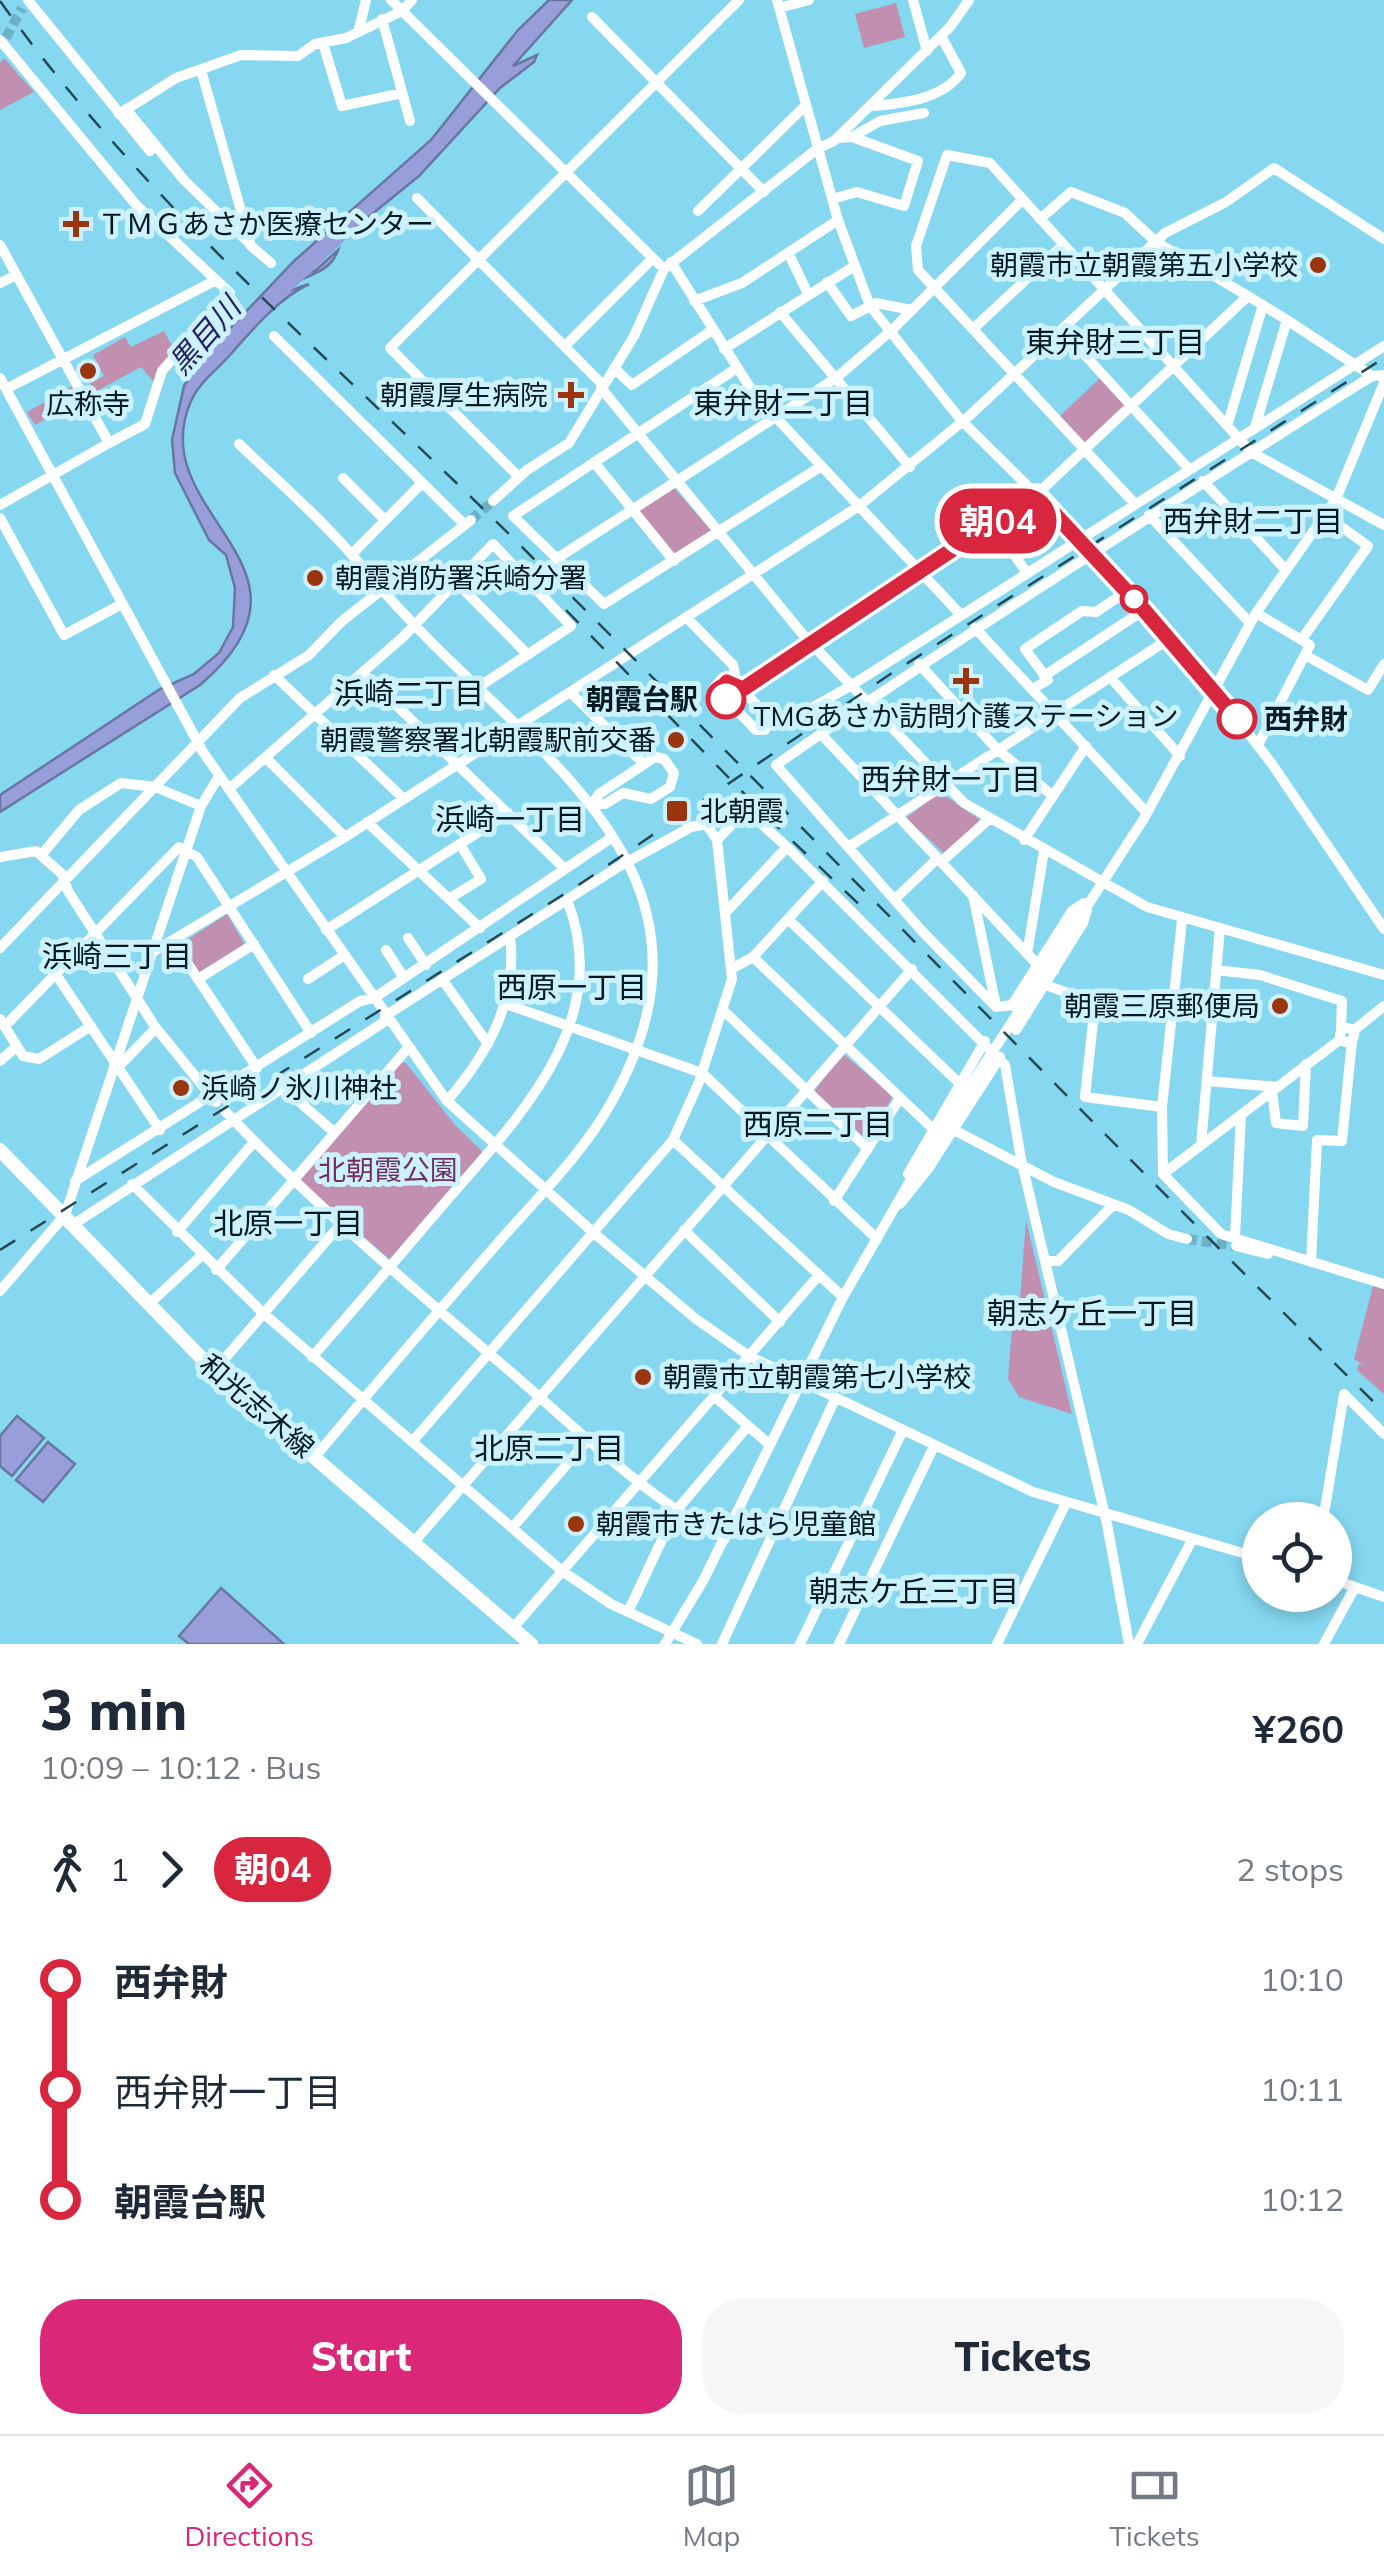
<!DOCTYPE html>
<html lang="en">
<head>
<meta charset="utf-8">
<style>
	:root { --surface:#fff; --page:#f6f6f7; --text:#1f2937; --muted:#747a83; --line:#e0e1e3; --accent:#db2777 }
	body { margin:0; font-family:Mulish,"Noto Sans JP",sans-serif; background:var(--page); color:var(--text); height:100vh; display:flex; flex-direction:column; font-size:38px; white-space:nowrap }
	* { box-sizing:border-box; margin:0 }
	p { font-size:32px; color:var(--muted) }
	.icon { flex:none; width:55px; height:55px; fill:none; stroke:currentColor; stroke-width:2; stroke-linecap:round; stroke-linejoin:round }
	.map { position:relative; height:1644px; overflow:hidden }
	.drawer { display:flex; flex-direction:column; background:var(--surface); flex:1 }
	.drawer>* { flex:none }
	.badge { padding:0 20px; border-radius:32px; font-size:35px; line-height:65px }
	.tools { position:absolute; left:1242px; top:1502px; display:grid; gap:20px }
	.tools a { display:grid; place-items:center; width:110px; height:110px; border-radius:50%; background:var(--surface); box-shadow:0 5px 15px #0003; font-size:50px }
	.map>.badge { position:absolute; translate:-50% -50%; box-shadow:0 0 0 5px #fff }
	.legs { display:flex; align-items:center; gap:15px; height:110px; padding:0 40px; font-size:32px }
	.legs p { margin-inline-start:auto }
	.headline { display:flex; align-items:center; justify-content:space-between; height:170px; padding:0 40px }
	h1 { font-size:55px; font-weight:800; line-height:75px }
	.cta { display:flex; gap:20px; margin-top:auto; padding:20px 40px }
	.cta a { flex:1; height:115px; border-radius:40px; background:var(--accent); color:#fff; font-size:40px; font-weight:800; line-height:115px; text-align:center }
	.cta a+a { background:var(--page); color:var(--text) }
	ul { padding:0 40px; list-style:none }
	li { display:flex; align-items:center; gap:35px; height:110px; font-size:38px }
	li i { display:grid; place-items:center; width:15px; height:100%; margin:0 12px; background:currentColor }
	li i::after { content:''; width:25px; height:25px; margin:-12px; border:8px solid; border-radius:50%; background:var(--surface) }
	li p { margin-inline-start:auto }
	li:first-child i { background:linear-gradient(#0000 50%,currentColor 0) }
	li:last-child i { background:linear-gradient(currentColor 50%,#0000 0) }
	.menu { display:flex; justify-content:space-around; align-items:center; height:140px; border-top:2px solid var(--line); background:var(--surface); font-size:28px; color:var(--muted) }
	.menu a { display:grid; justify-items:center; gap:5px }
	.menu .selected { color:var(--accent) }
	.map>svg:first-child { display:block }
	.green { fill:#c190b1 }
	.water { fill:#979ed9; stroke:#6a76a2; stroke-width:2.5 }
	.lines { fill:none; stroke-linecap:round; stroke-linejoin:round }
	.river { stroke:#979ed9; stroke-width:14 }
	.minor-tunnel { stroke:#6bb2c7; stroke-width:10; stroke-dasharray:10 5; stroke-linecap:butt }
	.minor { stroke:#fff; stroke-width:10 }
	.major { stroke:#fff; stroke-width:14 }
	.rail { stroke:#224954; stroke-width:2.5; stroke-dasharray:18 18; stroke-linecap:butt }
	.line-1-casing { stroke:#fff; stroke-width:22 }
	.line-1 { stroke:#d7263d; stroke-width:15 }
	.poi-dot { fill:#9b350d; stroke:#cbf2fe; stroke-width:4 }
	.stop-1-dot { fill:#fff; stroke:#d7263d; stroke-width:5 }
	.labels { text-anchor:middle; stroke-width:10; stroke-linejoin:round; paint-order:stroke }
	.poi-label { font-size:28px; fill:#011a21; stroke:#cbf2fe; text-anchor:start }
	.stop-label { font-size:28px; font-weight:bold; fill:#011a21; stroke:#cbf2fe; text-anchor:end }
	.park-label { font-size:28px; fill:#742f62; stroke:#cbf2fe }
	.street-label { font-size:28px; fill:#011a21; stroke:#cbf2fe }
	.water-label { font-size:30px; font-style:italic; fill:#252166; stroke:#cbf2fe }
	.neighbourhood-label { font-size:30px; fill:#011a21; stroke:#cbf2fe }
</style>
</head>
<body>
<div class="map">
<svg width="1384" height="1644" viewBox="0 0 1384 1644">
	<rect width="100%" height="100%" fill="#85d8f0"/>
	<!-- green -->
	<path class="green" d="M896 3 905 37 864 48 855 14Z
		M4 58 34 92 0 110V63Z
		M164 331 174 349 153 381 141 367 95 392 90 383 104 376 93 355 125 337 131 347Z
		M1101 377 1128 406 1088 446 1060 416Z
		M73 386 81 401 35 425 27 412Z
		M673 487 712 531 674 555 640 513V508Z
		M940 792 980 820 945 854 906 818Z
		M227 914 245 945 199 974 182 949 184 942Z
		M842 1053 893 1096 867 1140 814 1092Z
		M400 1062 406 1063 455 1125 484 1153 391 1260 298 1181Z
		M1026 1220 1072 1414 1019 1397 1008 1379 1013 1314 1019 1313Z
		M1373 1286 1384 1289V1394L1357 1370 1359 1364 1364 1365 1354 1359Z"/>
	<!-- water -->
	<path class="water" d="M549 0H572L513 66 537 55 534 62 500 88 419 176 345 236 336 234 300 273 315 271 338 250C330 274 307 274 289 286V291L309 284C279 298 252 330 230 355 216 371 200 381 191 401 141 515 340 566 200 685L0 812V795L160 689 194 674 219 653 233 627 235 588 226 555 209 540 175 473 172 440 184 386 199 361 294 261 431 140 518 30Z
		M17 1416 44 1438 12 1476 0 1466V1436Z
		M48 1442 75 1464 43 1502 16 1480Z
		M221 1588 284 1644H189L179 1636Z"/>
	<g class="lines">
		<!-- river -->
		<path class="river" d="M286 286 354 222"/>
		<!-- minor-tunnel -->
		<path class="minor-tunnel" d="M6 38 22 8
			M471 520 493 501
			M1187 1239 1236 1246"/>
		<!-- minor -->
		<path class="minor" d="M28 0 150 151
			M391 0 664 269
			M777 0 838 220 870 306 961 420 1081 539 1214 689 1272 764 1384 929
			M913 0 927 51
			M779 8 809 0
			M592 17 764 192
			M382 19 410 121
			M359 29 366 0
			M0 40 137 206 230 293 162 371 145 424 109 443
			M323 43 342 106 402 93
			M201 70 251 246 271 263
			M874 106C905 103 942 99 961 73L941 36
			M126 109 184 180 251 245
			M119 114 176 78 241 55 298 56 315 44 346 38 402 11 412 0
			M852 137 880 121 924 113
			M417 198 603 385
			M832 199 857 192 904 206 918 161 852 137 837 138
			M698 211 805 106
			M0 245 109 443 0 505
			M789 254 808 294
			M671 262 754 394 960 614
			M827 282 851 316 876 303 912 310
			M0 283 16 275
			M1248 296 1287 320 1255 427
			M694 301 742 283 838 220
			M780 312 910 467
			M1287 320 1372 376
			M973 329 1063 245
			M1062 330 1189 469
			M274 336 464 524
			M565 346 653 258
			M724 349 853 267
			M614 368 632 385 712 330
			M737 368 513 516 604 604 820 467
			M0 378 203 752 447 1101 595 1234 696 1319 749 1356 1033 1492 1260 1558
			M601 388 804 636 964 803 1147 907 1384 975
			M6 389 216 280
			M1228 423 1263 305
			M239 444C277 480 318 516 352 555 379 587 405 616 434 645 570 780 730 892 611 1103 582 1155 536 1199 497 1244 435 1315 375 1385 315 1457
			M594 462 674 561
			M518 476 390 348 739 0
			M343 478 385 520
			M1203 481 1286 570
			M493 501 527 470 569 443 634 336 664 269 817 149 834 141 950 27 969 0
			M1135 504 918 270 916 246 947 155 990 163 1251 452 1384 525
			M1149 515 1250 623
			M0 518 64 635 122 604
			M352 554 422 483
			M556 559 836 378 893 329 1022 200
			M1027 573 1011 550 1059 517
			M457 583 528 655
			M1256 613 1310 645 1258 745
			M687 618 733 665 737 683
			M975 628 1147 813
			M1302 639 1368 546 1325 515
			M1305 655 1368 690 1384 664
			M919 664 997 749 1053 796
			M363 673 565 869
			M274 675 404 799
			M1044 676 1144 610
			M1110 677 1180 756
			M734 681 771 720 765 730H756L722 695 721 687Z
			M1034 688 1048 680 1025 649 1082 611 1096 612 1127 591
			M743 689 1036 495 1248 296 1156 242 1125 213 1071 192 1040 219
			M570 692 644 764
			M771 720 787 722 852 685 1384 346
			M821 734 1035 962 1054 971
			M655 757 664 759 674 773 670 787 651 799 623 793 605 804H592L599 794Z
			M267 759 345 837
			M229 789 403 637 493 544 571 626 477 688
			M367 822 480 928
			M717 840 738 818
			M1024 840 1086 746
			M850 846 1169 639
			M43 853 79 810 121 783 155 787 201 806
			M0 857 36 851 62 874 68 891 156 1028 216 1102
			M941 862 988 820
			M973 895 996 1006
			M450 898 481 879 460 844
			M895 899 938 858
			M727 911 787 847
			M788 919 960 1084
			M1182 920 1162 1107 1163 1174 1221 1234 1384 1284
			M326 930 508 813
			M408 938 426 965
			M174 943 257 1068
			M0 948 240 698 309 655 342 621 471 520
			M386 950 404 978
			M151 953 345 837 859 506 968 417 1165 233 1226 202 1274 168 1384 239
			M1027 954 1044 851
			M753 957 932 1128
			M733 968 753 957 823 881
			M1216 970 1260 975 1342 1001 1341 1030
			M55 973 160 1130
			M198 979 254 944
			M308 979 343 956
			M442 979 488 1044
			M1046 985 1095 1003 1085 1097 1162 1107
			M506 1004 702 1073 877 1239
			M1012 1005 1072 911 1084 903
			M724 1011 868 1149
			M1026 1015 1012 1005 996 1007 921 930 776 765C971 629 1171 503 1372 376L1384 375
			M385 1016 618 867 691 827 706 824
			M0 1019 23 1056 39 1059 91 1026
			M5 1026 179 847 197 857 311 1033
			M1340 1035a7 7 0 1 1 14 0a7 7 0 1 1-14 0Z
			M1016 1030 1083 923 1087 910
			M1353 1031 1384 1006
			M0 1061 17 1046
			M114 1064 122 1063 156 1028
			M1207 1081 1278 1087
			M281 1086 334 1132
			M1272 1091 1276 1123 1303 1126 1306 1064
			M447 1101C488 1053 518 1001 510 936
			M225 1111C317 1208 419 1293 520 1380 586 1437 647 1498 725 1539
			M952 1129 1054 1182 1129 1210 1168 1234 1187 1239
			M673 1140 843 1297
			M1201 1145 1220 928
			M908 1174 985 1041
			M1163 1174 1341 1039
			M75 1181 360 1001 374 998 611 838
			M132 1184 263 1313 562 1571 611 1604 697 1644
			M834 1201 900 1098
			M900 1204 928 1169 1000 1057
			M74 1224 387 1020
			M684 1230 780 1322
			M177 1232 254 1142
			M1235 1237 1241 1115
			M1236 1246 1268 1254
			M1046 1261H1058L1113 1205
			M1311 1262 1317 1140 1342 1141 1352 1040
			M216 1270 408 1048
			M0 1291 65 1215 201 806 219 776
			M149 1304 201 1256
			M312 1357C356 1307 399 1256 442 1206 516 1120 616 1023 567 900
			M214 1371 340 1225
			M714 1396 770 1445
			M412 1442 673 1140 699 1082 732 979 717 840 706 824 722 809H729L738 818 756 819 787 847 1005 1065 1021 1159 1107 1524 1129 1644
			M1323 1520 1344 1394 1384 1434
			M512 1528 588 1440
			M414 1542 912 969
			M1335 1580 1384 1597
			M628 1612 675 1512 748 1426
			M513 1628 819 1275
			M665 1644 703 1581 843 1297 921 1162 1143 820 1256 613 1336 499 1384 383
			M722 1644 835 1399
			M800 1644 903 1430
			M839 1644 934 1446
			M997 1644 1066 1503
			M1137 1644 1192 1540
			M1324 1644 1355 1587"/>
		<!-- major -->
		<path class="major" d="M0 1150 214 1371 531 1644"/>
		<!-- rail -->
		<path class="rail" d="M0 1C149 210 348 373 528 553 815 838 1096 1129 1384 1412
			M566 610 763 813 866 911
			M0 1250 580 884 889 675 1384 358"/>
	</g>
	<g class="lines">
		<!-- line-1 casing -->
		<g class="line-1-casing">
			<path id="line-1" d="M726 699 720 690 727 682 743 689 1036 494 1144 610 1237 719"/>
		</g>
		<!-- line-1 -->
		<use href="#line-1" class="line-1"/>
	</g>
	<!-- markers -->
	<g class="poi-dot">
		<path d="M71 209h10v10h10v10h-10v10h-10v-10h-10v-10h10z"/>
		<circle cx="1318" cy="265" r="10"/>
		<circle cx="88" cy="371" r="10"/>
		<path d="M566 380h10v10h10v10h-10v10h-10v-10h-10v-10h10z"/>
		<circle cx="315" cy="578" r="10"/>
		<path d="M961 666h10v10h10v10h-10v10h-10v-10h-10v-10h10z"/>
		<circle cx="676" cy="740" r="10"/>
		<rect x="665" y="799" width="24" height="24" rx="5"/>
		<circle cx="1280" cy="1006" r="10"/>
		<circle cx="181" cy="1088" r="10"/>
		<circle cx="643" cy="1377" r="10"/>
		<circle cx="576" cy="1524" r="10"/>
	</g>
	<g class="stop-1-dot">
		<circle cx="1134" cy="599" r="12"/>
		<circle cx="726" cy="699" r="18"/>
		<circle cx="1237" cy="719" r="18"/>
	</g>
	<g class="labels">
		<!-- poi labels -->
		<g class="poi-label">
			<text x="98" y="234">ＴＭＧあさか医療センター</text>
			<text x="1298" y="275" text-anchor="end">朝霞市立朝霞第五小学校</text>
			<text x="548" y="405" text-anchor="end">朝霞厚生病院</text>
			<text x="88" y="414" text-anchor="middle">広称寺</text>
			<text x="335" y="588">朝霞消防署浜崎分署</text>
			<text x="966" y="726" text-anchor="middle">TMGあさか訪問介護ステーション</text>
			<text x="656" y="750" text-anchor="end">朝霞警察署北朝霞駅前交番</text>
			<text x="700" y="821">北朝霞</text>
			<text x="1260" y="1016" text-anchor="end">朝霞三原郵便局</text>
			<text x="201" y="1098">浜崎ノ氷川神社</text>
			<text x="663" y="1387">朝霞市立朝霞第七小学校</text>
			<text x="596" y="1534">朝霞市きたはら児童館</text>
		</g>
		<!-- stop labels -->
		<g class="stop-label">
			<text x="698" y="709">朝霞台駅</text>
			<text x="1264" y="729" text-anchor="start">西弁財</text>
		</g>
		<!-- park labels -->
		<g class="park-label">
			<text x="388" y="1180">北朝霞公園</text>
		</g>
		<!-- street labels -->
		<g class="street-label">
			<text transform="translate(257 1406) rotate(41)" y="10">和光志木線</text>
		</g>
		<!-- water labels -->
		<g class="water-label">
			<text transform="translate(205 336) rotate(-49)" y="10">黒目川</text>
		</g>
		<!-- neighbourhood labels -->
		<g class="neighbourhood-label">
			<text x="1115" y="353">東弁財三丁目</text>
			<text x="783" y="414">東弁財二丁目</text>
			<text x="1253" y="532">西弁財二丁目</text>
			<text x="409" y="704">浜崎二丁目</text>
			<text x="951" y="790">西弁財一丁目</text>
			<text x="510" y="830">浜崎一丁目</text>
			<text x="117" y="967">浜崎三丁目</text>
			<text x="572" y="998">西原一丁目</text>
			<text x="818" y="1135">西原二丁目</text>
			<text x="288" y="1234">北原一丁目</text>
			<text x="1092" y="1324">朝志ケ丘一丁目</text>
			<text x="549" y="1459">北原二丁目</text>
			<text x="914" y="1602">朝志ケ丘三丁目</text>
		</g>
	</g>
</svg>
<div class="tools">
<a><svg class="icon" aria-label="locate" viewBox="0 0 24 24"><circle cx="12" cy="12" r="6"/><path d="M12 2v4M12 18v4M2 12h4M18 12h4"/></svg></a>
</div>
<b class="badge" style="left:998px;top:521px;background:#d7263d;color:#fff">朝04</b>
</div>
<section class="drawer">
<div class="headline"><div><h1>3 min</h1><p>10:09 – 10:12 · Bus</p></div><b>¥260</b></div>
<div class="legs"><svg class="icon" aria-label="walk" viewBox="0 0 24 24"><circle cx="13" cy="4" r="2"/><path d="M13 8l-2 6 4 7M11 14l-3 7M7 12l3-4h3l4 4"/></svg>1<svg class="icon" aria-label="forward" viewBox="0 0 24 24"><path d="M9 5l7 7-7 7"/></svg><b class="badge" style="background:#d7263d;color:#fff">朝04</b><p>2 stops</p></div>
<ul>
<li><i style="color:#d7263d"></i><b>西弁財</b><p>10:10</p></li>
<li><i style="color:#d7263d"></i><span>西弁財一丁目</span><p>10:11</p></li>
<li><i style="color:#d7263d"></i><b>朝霞台駅</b><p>10:12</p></li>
</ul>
<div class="cta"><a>Start</a><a>Tickets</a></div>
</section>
<nav class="menu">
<a class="selected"><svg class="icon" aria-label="directions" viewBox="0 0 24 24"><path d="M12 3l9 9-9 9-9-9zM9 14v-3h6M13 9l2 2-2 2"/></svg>Directions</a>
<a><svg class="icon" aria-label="map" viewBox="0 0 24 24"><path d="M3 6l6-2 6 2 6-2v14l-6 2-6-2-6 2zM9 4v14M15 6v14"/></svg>Map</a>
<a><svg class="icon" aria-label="tickets" viewBox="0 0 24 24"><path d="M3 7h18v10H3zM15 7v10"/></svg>Tickets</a>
</nav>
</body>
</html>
